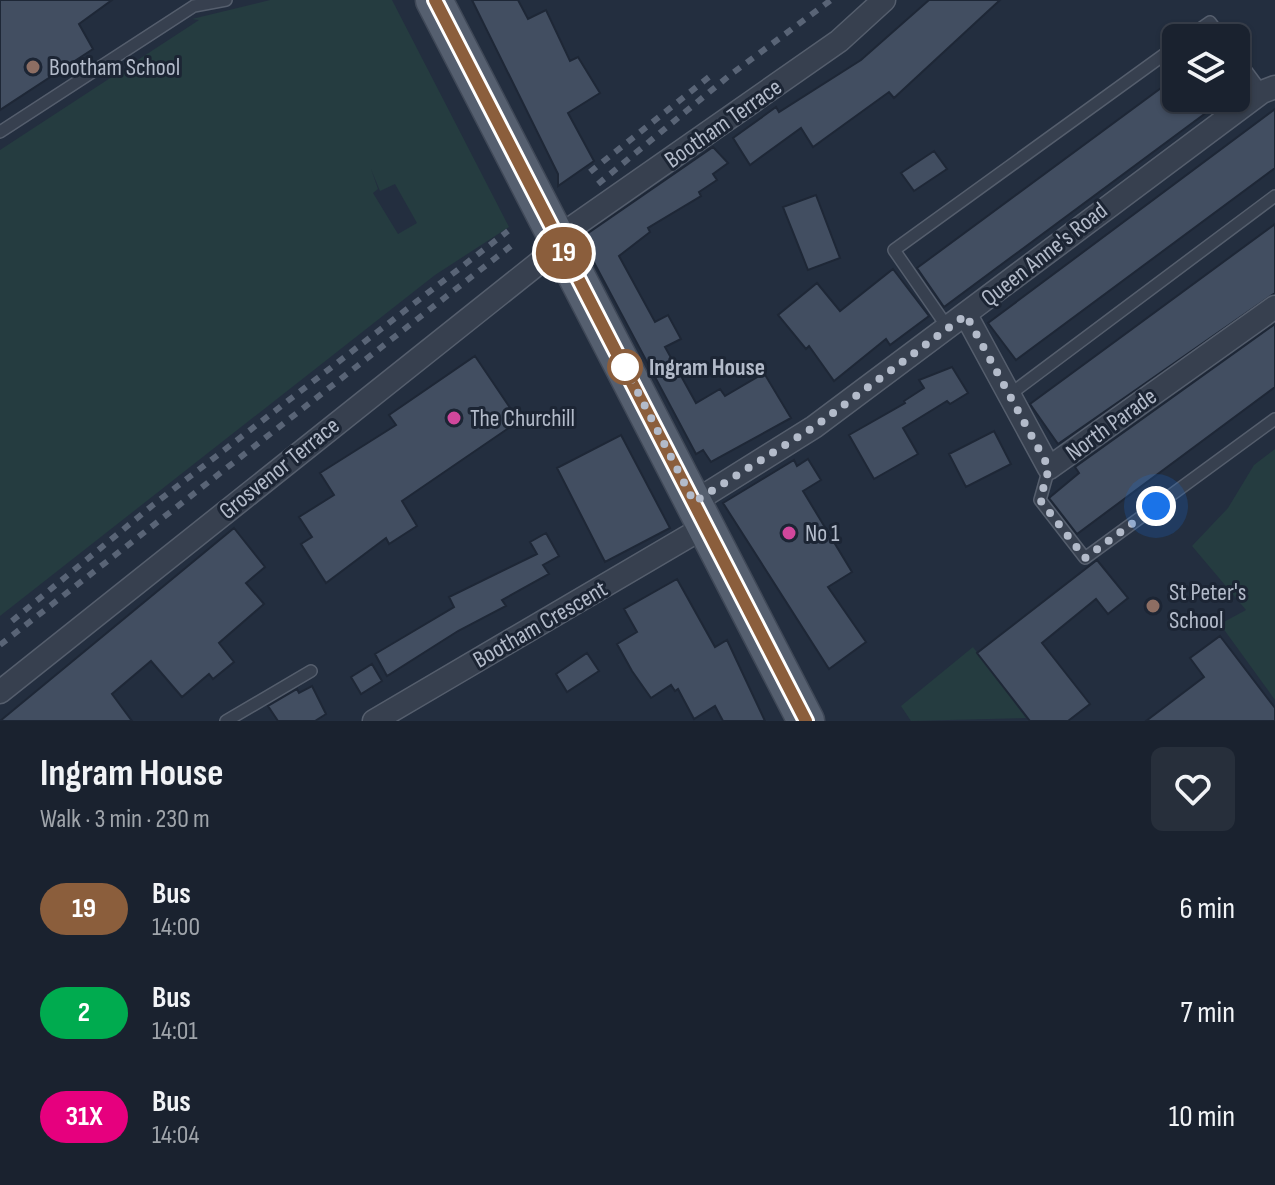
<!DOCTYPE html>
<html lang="en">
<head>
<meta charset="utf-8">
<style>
	:root { --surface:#1a222f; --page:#272f3b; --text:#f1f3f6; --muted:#9fa4aa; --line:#383f4b }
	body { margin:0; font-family:"Sofia Sans Condensed",sans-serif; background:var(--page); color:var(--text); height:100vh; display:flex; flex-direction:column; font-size:30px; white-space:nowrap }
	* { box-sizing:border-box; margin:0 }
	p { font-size:26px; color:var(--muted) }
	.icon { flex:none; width:44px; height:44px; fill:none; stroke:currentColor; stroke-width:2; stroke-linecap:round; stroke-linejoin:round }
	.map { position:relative; height:721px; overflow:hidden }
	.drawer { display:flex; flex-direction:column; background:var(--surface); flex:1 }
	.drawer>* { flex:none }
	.badge { padding:0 16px; border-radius:26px; font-size:28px; line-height:52px }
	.controls { position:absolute; left:1162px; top:24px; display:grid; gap:16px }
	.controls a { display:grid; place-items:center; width:88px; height:88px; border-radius:12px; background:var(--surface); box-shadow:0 2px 6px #0004,0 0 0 2px var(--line); font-size:40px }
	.you { position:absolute; width:40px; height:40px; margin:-20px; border:6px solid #fff; border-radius:50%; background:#1a73e8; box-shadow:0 0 0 12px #1a73e833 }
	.map>.badge { position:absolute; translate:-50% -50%; box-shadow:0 0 0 4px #fff }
	.round { display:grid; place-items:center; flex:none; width:84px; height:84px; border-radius:12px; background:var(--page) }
	.overview { display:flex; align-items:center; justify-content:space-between; height:136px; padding:0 40px }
	h1 { font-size:38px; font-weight:700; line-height:60px }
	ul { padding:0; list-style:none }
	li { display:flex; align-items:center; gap:24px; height:104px; padding:0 40px }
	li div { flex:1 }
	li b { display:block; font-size:30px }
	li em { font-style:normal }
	li .badge { min-width:88px; font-weight:700; text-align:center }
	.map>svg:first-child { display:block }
	.green { fill:#253c40; fill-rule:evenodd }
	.building { fill:#424e61; stroke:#1e2736; stroke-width:2 }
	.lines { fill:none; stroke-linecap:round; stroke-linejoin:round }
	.service-casing { stroke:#555e6d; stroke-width:14 }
	.minor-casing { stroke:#555e6d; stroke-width:25 }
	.primary-casing { stroke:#404958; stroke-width:39 }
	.service { stroke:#37404f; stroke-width:11 }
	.minor { stroke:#37404f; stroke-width:22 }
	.primary { stroke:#555f6f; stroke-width:36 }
	.rail { stroke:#596476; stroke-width:6; stroke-dasharray:8 8; stroke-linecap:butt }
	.line-casing { stroke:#fff; stroke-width:18 }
	.line { stroke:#8b5e3c; stroke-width:12 }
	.walk { stroke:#b3bbca; stroke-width:8; stroke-dasharray:0 14.4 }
	.education-dot { fill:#8d6e63; stroke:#1c2534; stroke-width:3 }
	.stop-dot { fill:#fff; stroke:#8b5e3c; stroke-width:4 }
	.hotel-dot { fill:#d1479c; stroke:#1c2534; stroke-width:3 }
	.labels { text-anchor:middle; stroke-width:6; stroke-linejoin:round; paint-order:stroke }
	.poi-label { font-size:24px; fill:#b3bbca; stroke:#1c2534; text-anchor:start }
	.street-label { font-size:24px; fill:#b3bbca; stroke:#1c2534 }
	.stop-label { font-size:24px; font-weight:bold; fill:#b3bbca; stroke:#1c2534; text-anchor:start }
</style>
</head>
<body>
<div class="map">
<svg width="1275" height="721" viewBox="0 0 1275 721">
	<rect width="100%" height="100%" fill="#232e3f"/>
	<!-- green -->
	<path class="green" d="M270 0H392L509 227 435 275 0 616V150L199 20 192 19ZM371 169 380 191 395 184 417 223 398 234 373 193 378 189Z
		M1275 449V700L1220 624 1246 610 1192 546 1228 508 1254 465Z
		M973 647 1026 718 911 721 901 706Z"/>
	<!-- building -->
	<path class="building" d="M0 0H112L79 24 93 49 0 110Z
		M472 0H518L528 19 546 10 570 61 578 57 600 93 568 113 594 161 558 186V174Z
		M929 0H1000L894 98 889 92 813 147 801 128 750 165 733 138 776 107 779 112 861 60Z
		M1176 77V98H1226L944 307 917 268Z
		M1275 109V168L1016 360 988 323Z
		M713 147 728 163 713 174 717 180 699 192 701 196 648 228 650 232 619 256 655 322 668 315 681 339 665 347 696 403 720 389 725 396 764 373 791 418 711 462 703 450 696 454 581 238Z
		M934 151 947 169 914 191 901 173Z
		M816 195 840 258 808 270 783 207Z
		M1275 224V293L1058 444 1030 404Z
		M893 269 929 316 890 345 886 339 834 381 809 346 806 349 778 315 817 283 840 311Z
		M1275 324V387L1077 534 1049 498 1079 473 1075 467Z
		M475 356 519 421 402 501 417 526 389 544 386 538 326 583 301 544 312 537 299 517 334 495 320 473 396 425 389 415Z
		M952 367 968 393 950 404 947 401 903 428 918 454 874 479 849 435 905 403 904 401 924 388 919 380Z
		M994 431 1011 464 966 487 949 454Z
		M621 435 670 528 605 562 557 468Z
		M808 459 821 480 803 491 852 572 828 587 866 642 829 669 723 503 794 460 797 466Z
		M234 528 265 567 246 583 264 604 219 643 234 662 213 679 209 674 182 697 151 661 112 694 132 721H0Z
		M546 533 559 556 543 565 549 574 502 600 506 606 458 631 387 676 375 654 454 607 449 597 537 554 530 542Z
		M1097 560 1128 598 1108 614 1096 599 1042 643 1090 704 1068 721H1030L977 653Z
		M677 579 715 647 727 640 765 721H723L715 706 694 719 678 689 675 691 671 685 651 698 632 671 617 644 637 632 624 609Z
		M1220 636 1275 708V721H1146L1204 677 1190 658Z
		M587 653 599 671 567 692 556 674Z
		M372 664 382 681 361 694 351 677Z
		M312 686 326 714 315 721H278L268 706 297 689 299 693Z"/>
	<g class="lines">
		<!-- service casing -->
		<g class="service-casing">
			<path id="service" d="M1187 38 1210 22 1222 38
				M1236 57 1262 92
				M0 132 194 6 226 0
				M948 328 894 250 1176 46
				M1009 395 1275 196
				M1049 468 1040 500 1085 558 1275 419
				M226 721 311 671"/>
		</g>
		<!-- minor casing -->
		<g class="minor-casing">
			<path id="minor" d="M557 238 839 41 884 0
				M966 315 1049 468 1275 307
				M694 502 814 427 1262 92 1275 87
				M0 692 560 246
				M374 721 706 526"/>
		</g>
		<!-- primary casing -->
		<g class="primary-casing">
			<path id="primary" d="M434 0 806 721"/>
		</g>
		<!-- service -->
		<use href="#service" class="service"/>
		<!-- minor -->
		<use href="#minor" class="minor"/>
		<!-- primary -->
		<use href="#primary" class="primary"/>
		<!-- rail -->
		<path class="rail" d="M590 172 709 77
			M598 184 730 75 831 0
			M12 621 153 505 508 231
			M0 645 516 242"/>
	</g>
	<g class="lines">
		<!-- line casing -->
		<g class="line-casing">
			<path id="line" d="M435 0 806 721"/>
		</g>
		<!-- line -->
		<use href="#line" class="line"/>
		<!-- walk -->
		<path class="walk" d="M625 367 694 502 814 427 966 315 1049 468 1040 500 1085 558 1156 506"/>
	</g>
	<!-- markers -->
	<g class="education-dot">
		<circle cx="33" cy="67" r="8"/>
		<circle cx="1153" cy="606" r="8"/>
	</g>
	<circle class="stop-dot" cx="625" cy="367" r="16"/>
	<g class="hotel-dot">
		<circle cx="454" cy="418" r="8"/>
		<circle cx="789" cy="533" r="8"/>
	</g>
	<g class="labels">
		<!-- poi labels -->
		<g class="poi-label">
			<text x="49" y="75">Bootham School</text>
			<text x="470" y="426">The Churchill</text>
			<text x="805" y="541">No 1</text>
			<text x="1169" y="600">St Peter's<tspan x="1169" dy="28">School</tspan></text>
		</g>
		<!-- street labels -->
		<g class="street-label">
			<text transform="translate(723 123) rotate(-35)" y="8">Bootham Terrace</text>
			<text transform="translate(1044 254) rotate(-38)" y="8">Queen Anne's Road</text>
			<text transform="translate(1111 424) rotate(-36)" y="8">North Parade</text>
			<text transform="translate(279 468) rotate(-39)" y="8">Grosvenor Terrace</text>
			<text transform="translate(540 624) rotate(-30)" y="8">Bootham Crescent</text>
		</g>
		<!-- stop labels -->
		<g class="stop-label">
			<text x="649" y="375">Ingram House</text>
		</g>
	</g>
</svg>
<div class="controls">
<a><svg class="icon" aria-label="layers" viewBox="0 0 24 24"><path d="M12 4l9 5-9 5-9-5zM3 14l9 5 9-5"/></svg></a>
</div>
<div class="you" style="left:1156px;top:506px"></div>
<b class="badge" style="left:564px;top:253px;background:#8b5e3c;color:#fff">19</b>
</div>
<section class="drawer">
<div class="overview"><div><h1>Ingram House</h1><p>Walk · 3 min · 230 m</p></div><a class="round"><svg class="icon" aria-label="heart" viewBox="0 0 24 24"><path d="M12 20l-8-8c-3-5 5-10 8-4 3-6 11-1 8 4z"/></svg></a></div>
<ul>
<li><span class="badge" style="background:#8b5e3c;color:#fff">19</span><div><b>Bus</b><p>14:00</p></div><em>6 min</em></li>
<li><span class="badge" style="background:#00ab4f;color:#fff">2</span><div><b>Bus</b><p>14:01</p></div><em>7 min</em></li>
<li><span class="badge" style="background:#e6007e;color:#fff">31X</span><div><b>Bus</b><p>14:04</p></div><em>10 min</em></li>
</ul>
</section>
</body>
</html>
